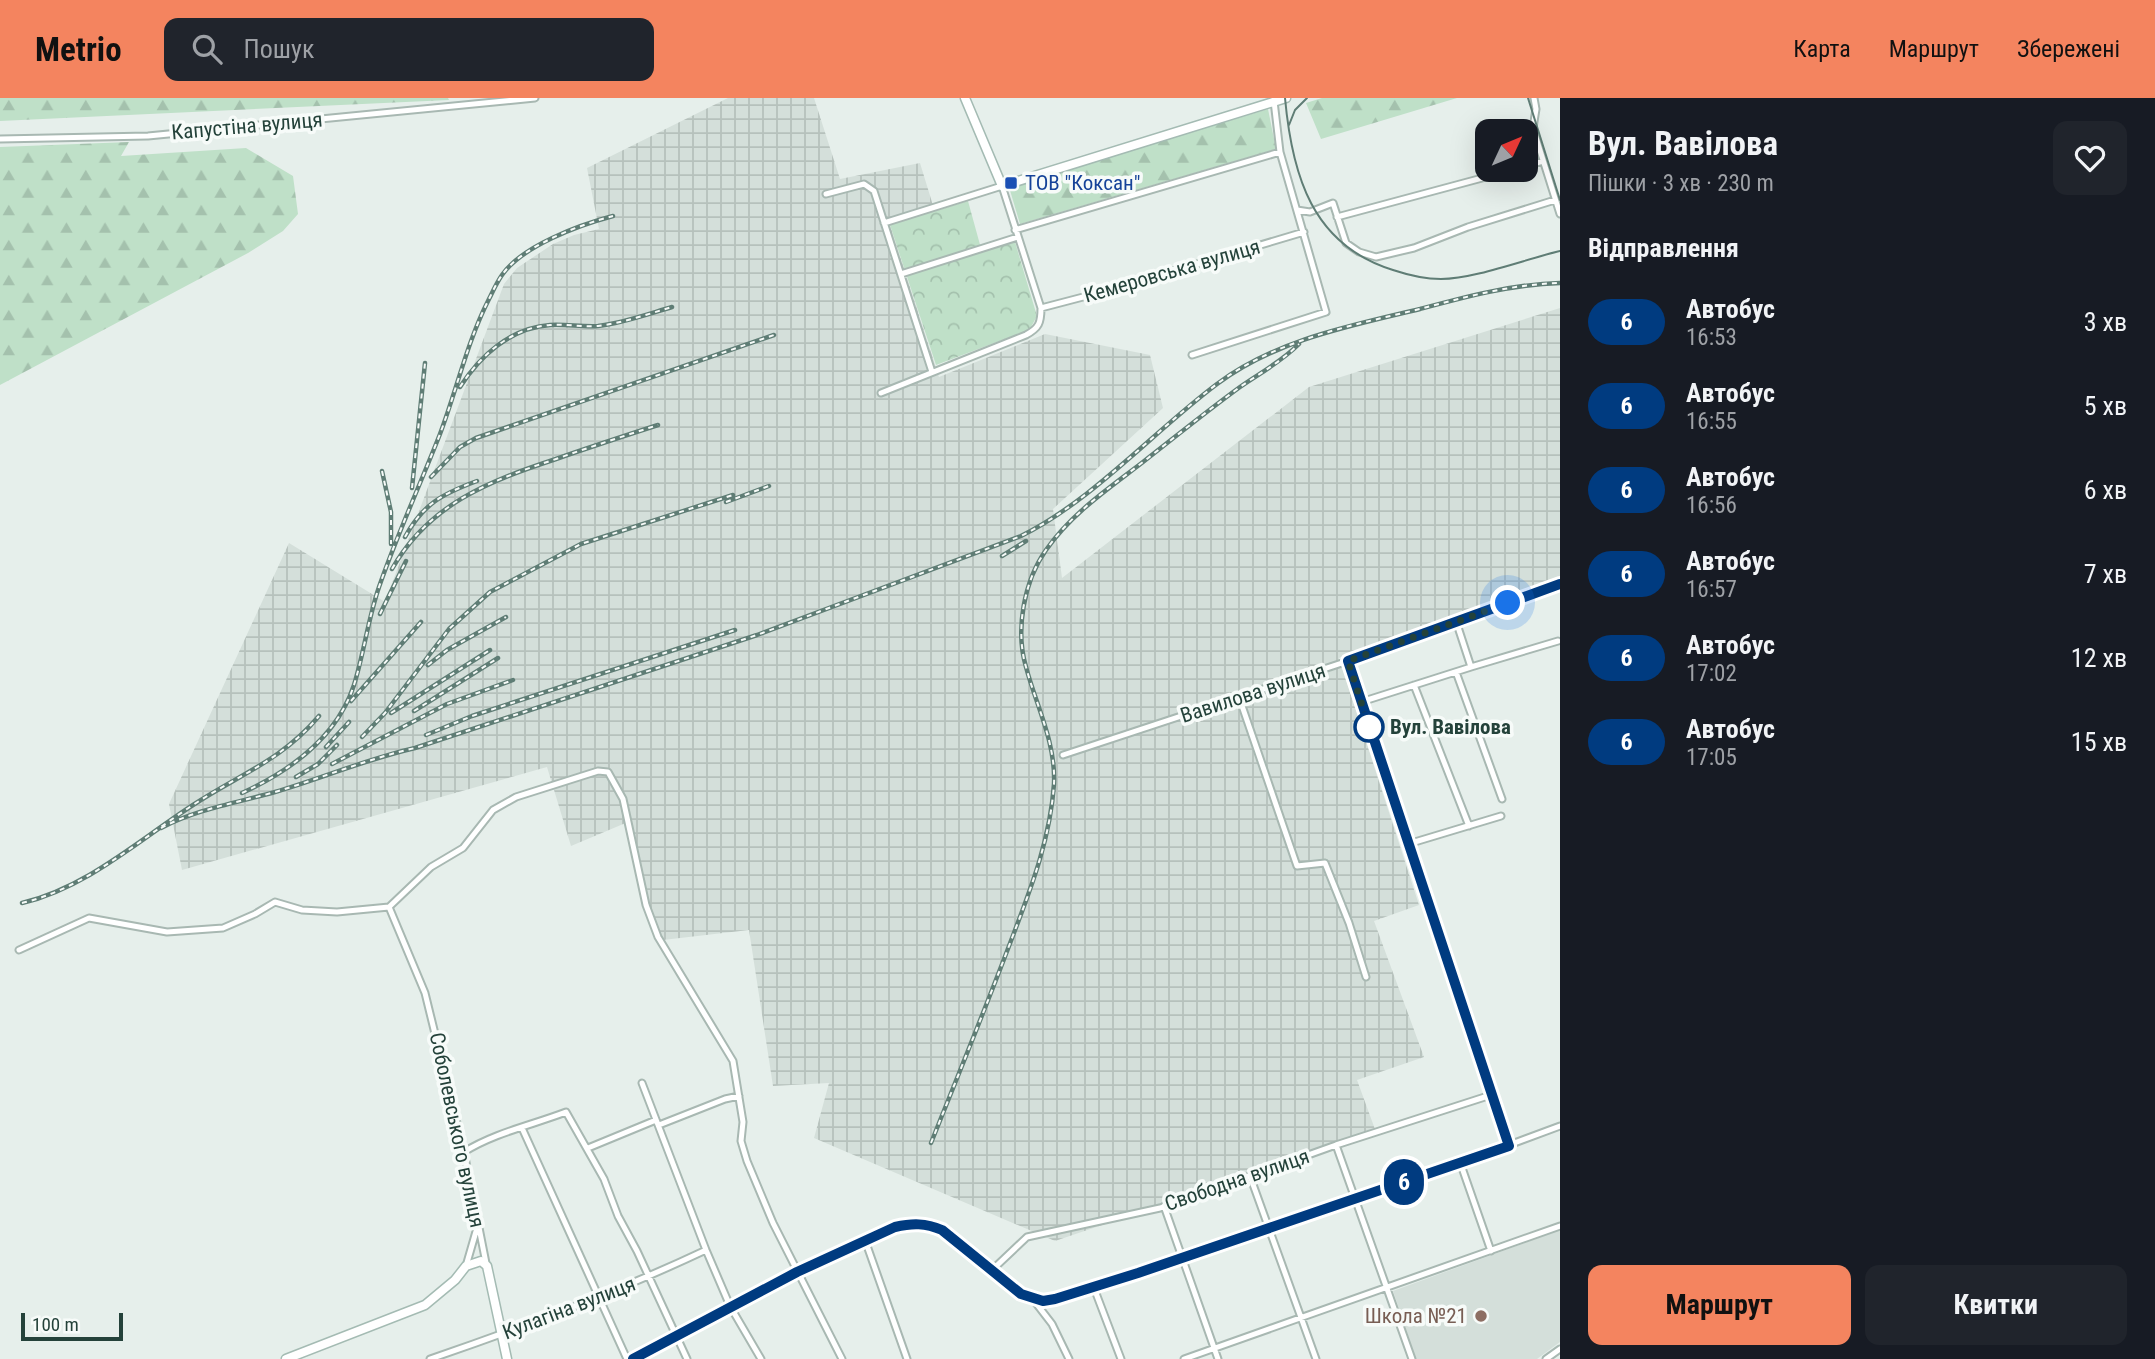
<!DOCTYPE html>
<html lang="uk">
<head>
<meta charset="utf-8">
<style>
	:root { --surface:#171b24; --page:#20242c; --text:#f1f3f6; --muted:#9ea1a6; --accent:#f4845f }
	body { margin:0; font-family:"Roboto Condensed",sans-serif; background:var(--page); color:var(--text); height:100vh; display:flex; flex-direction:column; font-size:26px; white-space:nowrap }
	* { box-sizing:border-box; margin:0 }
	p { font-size:23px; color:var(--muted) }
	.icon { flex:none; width:38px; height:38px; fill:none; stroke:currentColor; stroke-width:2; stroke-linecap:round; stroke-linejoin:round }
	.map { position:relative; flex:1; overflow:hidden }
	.panel { display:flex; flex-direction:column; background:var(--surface); width:595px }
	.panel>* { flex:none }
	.badge { padding:0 14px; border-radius:23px; font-size:24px; line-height:46px }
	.needle { width:46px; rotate:46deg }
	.buttons { position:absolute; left:1475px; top:21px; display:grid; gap:14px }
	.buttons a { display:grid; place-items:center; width:63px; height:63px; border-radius:14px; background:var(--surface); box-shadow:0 7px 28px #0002; font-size:35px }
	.scale { position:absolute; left:21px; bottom:18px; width:102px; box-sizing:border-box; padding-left:7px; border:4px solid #24423a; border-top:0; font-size:19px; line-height:24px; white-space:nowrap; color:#24423a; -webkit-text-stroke:5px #f7fbf9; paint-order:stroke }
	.you { position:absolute; width:35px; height:35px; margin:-18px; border:5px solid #fff; border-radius:50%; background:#1a73e8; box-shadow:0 0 0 10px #1a73e833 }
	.map>.badge { position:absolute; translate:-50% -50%; box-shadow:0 0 0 4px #fff }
	h2 { padding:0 28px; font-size:26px; line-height:63px }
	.round { display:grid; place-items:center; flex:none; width:74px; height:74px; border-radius:14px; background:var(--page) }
	.head { display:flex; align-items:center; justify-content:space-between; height:119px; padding:0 28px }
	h1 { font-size:33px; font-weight:700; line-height:52px }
	.action { display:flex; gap:14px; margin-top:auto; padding:14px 28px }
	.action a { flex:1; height:80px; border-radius:14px; background:var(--accent); color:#111; font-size:28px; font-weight:700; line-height:80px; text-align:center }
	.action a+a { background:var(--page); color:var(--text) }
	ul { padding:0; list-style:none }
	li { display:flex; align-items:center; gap:21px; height:84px; padding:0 28px }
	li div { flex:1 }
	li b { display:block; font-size:26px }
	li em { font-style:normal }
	li .badge { min-width:77px; font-weight:700; text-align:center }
	header { display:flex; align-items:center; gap:42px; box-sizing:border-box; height:98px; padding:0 35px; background:var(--accent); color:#111 }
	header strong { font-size:33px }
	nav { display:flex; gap:38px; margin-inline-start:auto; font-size:24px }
	.search { width:490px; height:63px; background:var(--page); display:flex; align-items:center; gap:18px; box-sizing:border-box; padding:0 24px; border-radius:14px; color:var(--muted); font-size:26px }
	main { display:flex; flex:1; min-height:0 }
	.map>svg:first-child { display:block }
	.built { fill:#d4dfda }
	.industrial { fill:url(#industrial-grid) }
	.forest { fill:url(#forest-firs) }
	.park { fill:url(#park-crowns) }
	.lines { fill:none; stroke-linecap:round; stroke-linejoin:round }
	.street-casing { stroke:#a8b8b2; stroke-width:9 }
	.secondary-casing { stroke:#a4bbb3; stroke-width:11 }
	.street { stroke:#fff; stroke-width:5 }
	.secondary { stroke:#fff; stroke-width:8 }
	.tram { stroke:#5f7d75; stroke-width:2 }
	.rail-casing { stroke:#5f7d75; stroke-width:4.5 }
	.rail { stroke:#f7fbf9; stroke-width:2; stroke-dasharray:5; stroke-linecap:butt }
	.line-casing { stroke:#fff; stroke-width:16 }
	.line { stroke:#003b80; stroke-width:10 }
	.walk { stroke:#24423a; stroke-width:7; stroke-dasharray:0 12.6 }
	.transit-dot { fill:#1a4fb4; stroke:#f7fbf9; stroke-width:2.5 }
	.stop-dot { fill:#fff; stroke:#003b80; stroke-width:3.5 }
	.education-dot { fill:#8d6e63; stroke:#f7fbf9; stroke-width:2.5 }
	.labels { text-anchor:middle; stroke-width:7; stroke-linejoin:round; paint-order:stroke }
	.street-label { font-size:21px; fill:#24423a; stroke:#f7fbf9 }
	.transit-label { font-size:21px; fill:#164399; stroke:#f7fbf9; text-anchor:start }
	.stop-label { font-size:21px; font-weight:bold; fill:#24423a; stroke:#f7fbf9; text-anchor:start }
	.education-label { font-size:21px; fill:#785e54; stroke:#f7fbf9; text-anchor:end }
</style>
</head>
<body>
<header>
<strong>Metrio</strong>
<div class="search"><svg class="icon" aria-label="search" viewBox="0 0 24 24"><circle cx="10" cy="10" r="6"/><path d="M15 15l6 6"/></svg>Пошук</div>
<nav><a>Карта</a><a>Маршрут</a><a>Збережені</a></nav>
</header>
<main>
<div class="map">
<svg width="1560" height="1261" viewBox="0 0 1560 1261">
	<defs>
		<pattern id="industrial-grid" width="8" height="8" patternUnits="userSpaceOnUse" patternTransform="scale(1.75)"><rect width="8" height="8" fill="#d4dfda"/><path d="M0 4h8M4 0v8" fill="none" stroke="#b6c1bc"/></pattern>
		<pattern id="forest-firs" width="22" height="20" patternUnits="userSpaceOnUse" patternTransform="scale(1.75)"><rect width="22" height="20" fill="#bfe0c8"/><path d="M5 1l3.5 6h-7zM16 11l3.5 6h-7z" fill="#a4c1ad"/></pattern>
		<pattern id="park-crowns" width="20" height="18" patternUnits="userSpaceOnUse" patternTransform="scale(1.75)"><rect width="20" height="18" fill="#bfe0c8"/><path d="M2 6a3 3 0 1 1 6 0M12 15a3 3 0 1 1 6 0" fill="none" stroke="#a4c1ad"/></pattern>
	</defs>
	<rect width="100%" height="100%" fill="#e6efeb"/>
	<!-- built -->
	<path class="built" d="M1560 1132V1244L1537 1261H1416L1393 1193Z"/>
	<!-- industrial -->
	<path class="industrial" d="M728 0H814L840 81 920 65 935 114 890 127 939 279 1045 236 1150 257 1163 310 1053 411 1062 480 1309 289 1560 210V478L1339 560 1419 807 1374 823 1424 959 1357 982 1376 1034 1055 1143 814 1040 829 985 773 988 749 832 663 842 658 839 628 724 571 748 547 669 182 772 169 706 289 445 385 504 504 186 517 170 553 146 574 137 599 131 587 70Z"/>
	<!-- forest -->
	<path class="forest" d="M0 0H448L449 2 0 23Z
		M1322 0H1457L1321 41 1306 5Z
		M1268 11 1276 51 1020 126 1009 89Z
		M129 44 121 58 246 50 293 78 298 116 283 133 248 155 0 287V49Z"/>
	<!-- park -->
	<path class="park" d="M968 103 982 154 1015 144 1037 218 1031 229 1026 233 936 267 890 127Z"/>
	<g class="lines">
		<!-- street casing -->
		<g class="street-casing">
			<path id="street" d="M1534 0 1536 11 1533 30 1560 116
				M0 41 148 38 535 0
				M1526 68 1543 63
				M826 96 864 86 874 93 932 274
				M1297 112 1310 114 1333 105 1346 145 1359 154 1376 159 1414 150 1468 129 1555 102
				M1337 119 1512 72
				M1015 132 1280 54
				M901 176 1018 139
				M1041 210 1106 193 1304 134
				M1192 257 1326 214 1280 54 1274 3
				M881 295 1026 237C1039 230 1041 225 1041 210L1002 88 884 125
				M1471 569 1558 543
				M1456 574 1502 701
				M1414 587 1469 728
				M1239 599 1297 768 1325 765 1349 825 1366 879
				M1361 604 1471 569 1456 523
				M1063 657 1348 563
				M1408 746 1501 718
				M389 809 425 895 464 1054 486 1165
				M19 852 89 820 167 834 223 830 255 816 275 804 302 812 337 814 389 809 431 769 463 750 493 712 516 699 598 673 608 674 623 701 646 807 658 839 733 963 743 1024 741 1043 747 1063 773 1125 842 1261
				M642 985 706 1152 730 1208 761 1261
				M659 1027 725 1001 739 998
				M522 1030 627 1261
				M1336 1047 1412 1261
				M1509 1047 1560 1028
				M588 1050 656 1022
				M464 1054C494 1035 532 1027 566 1014L604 1081 618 1118 637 1153 687 1261
				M1460 1064 1491 1153
				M1250 1078 1316 1261
				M1164 1108 1218 1261
				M865 1142 907 1261
				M466 1168 477 1130
				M991 1173 1027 1139 1160 1110 1336 1047 1491 997
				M1094 1190 1121 1261
				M1032 1200 1052 1226 1069 1261
				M430 1261C524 1229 617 1194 706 1152
				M1184 1261 1560 1128
				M1546 1261 1560 1251"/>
		</g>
		<!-- secondary casing -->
		<g class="secondary-casing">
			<path id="secondary" d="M965 0 1002 88 1286 0
				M286 1261 425 1207 455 1182 466 1168 481 1163 487 1168 507 1261
				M633 1261 797 1174 896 1129C913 1125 925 1125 942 1132L1021 1196 1043 1203 1094 1190 1509 1047 1348 563 1560 486"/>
		</g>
		<!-- street -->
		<use href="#street" class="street"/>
		<!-- secondary -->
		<use href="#secondary" class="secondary"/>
		<!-- tram -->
		<path class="tram" d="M1285 0C1292 77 1312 147 1393 172 1408 177 1425 181 1441 181 1474 181 1526 161 1560 153
			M1528 0 1560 102
			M1289 27 1295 12 1307 0"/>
		<!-- rail casing -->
		<g class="rail-casing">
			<path id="rail" d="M460 289C480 258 510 230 550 227 566 226 582 229 598 228 623 225 648 216 672 209
				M382 373 391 414V446
				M431 379 460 349 476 340 774 237
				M412 390 425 265
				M726 404 769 388
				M405 439C423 406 442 396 477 383
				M1002 458 1026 443
				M392 471C429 406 489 383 556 361 590 349 624 338 658 327
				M380 516 406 463
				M428 567 447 552 506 519
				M351 603 421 524
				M414 613 498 560
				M391 615 490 552
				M426 637 472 618 735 532
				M362 639 385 615 449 531 490 494 581 446 733 397
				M326 649 349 624
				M332 666 447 606 513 582
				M296 679 318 666 337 647
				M242 695C290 673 337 639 354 587 364 555 368 521 379 489 397 437 420 387 440 336 457 291 467 244 489 201 493 193 497 184 502 177 522 148 579 127 613 118
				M161 730C197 711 236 705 275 694 322 680 367 661 415 650L757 537 1021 438C1092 403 1153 334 1217 286 1276 242 1349 228 1420 211 1465 199 1513 186 1560 185
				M22 805C86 790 139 742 193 707 240 676 281 663 319 618
				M931 1045C957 980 984 914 1009 848 1029 795 1050 744 1054 686 1056 645 1036 607 1026 569 1015 532 1024 483 1046 452 1072 415 1108 391 1143 364 1175 339 1207 313 1240 289 1260 275 1281 264 1299 246"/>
		</g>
		<!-- rail -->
		<use href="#rail" class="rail"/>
	</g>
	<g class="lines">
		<!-- line casing -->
		<g class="line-casing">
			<path id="line" d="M633 1261 797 1174 895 1129C913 1125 925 1125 942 1132L1021 1196 1043 1203 1055 1201 1138 1175 1509 1048 1348 563 1560 486"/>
		</g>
		<!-- line -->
		<use href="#line" class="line"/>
		<!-- walk -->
		<path class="walk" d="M1369 629 1348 563 1508 505"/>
	</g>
	<!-- markers -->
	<rect class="transit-dot" x="1004" y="78" width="14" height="14" rx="3.5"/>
	<circle class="stop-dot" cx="1369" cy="629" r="14"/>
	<circle class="education-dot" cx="1481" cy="1218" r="7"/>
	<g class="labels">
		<!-- street labels -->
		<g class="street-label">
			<text transform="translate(247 28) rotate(-5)" y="7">Капустіна вулиця</text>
			<text transform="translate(1172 173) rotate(-16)" y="7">Кемеровська вулиця</text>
			<text transform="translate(1253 595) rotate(-18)" y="7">Вавилова вулиця</text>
			<text transform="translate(457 1032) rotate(78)" y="7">Соболевського вулиця</text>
			<text transform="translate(1237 1082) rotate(-19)" y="7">Свободна вулиця</text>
			<text transform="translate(569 1210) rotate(-21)" y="7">Кулагіна вулиця</text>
		</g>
		<!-- transit labels -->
		<g class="transit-label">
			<text x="1025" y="92">ТОВ "Коксан"</text>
		</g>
		<!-- stop labels -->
		<g class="stop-label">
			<text x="1390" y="636">Вул. Вавілова</text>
		</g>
		<!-- education labels -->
		<g class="education-label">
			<text x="1467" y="1225">Школа №21</text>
		</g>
	</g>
</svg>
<div class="buttons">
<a><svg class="needle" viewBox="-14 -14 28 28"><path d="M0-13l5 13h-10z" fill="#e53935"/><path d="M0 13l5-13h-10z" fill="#9ea1a6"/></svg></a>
</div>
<div class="scale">100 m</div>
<div class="you" style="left:1508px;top:505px"></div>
<b class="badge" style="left:1404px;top:1084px;background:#003b80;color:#fff">6</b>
</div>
<section class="panel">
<div class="head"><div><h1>Вул. Вавілова</h1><p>Пішки · 3 хв · 230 m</p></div><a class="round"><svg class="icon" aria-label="heart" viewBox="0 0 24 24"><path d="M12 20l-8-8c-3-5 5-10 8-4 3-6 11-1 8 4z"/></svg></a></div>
<h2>Відправлення</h2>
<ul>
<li><span class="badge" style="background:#003b80;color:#fff">6</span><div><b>Автобус</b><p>16:53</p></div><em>3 хв</em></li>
<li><span class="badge" style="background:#003b80;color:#fff">6</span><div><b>Автобус</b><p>16:55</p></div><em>5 хв</em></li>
<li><span class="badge" style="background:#003b80;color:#fff">6</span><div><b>Автобус</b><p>16:56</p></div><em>6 хв</em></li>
<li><span class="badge" style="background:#003b80;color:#fff">6</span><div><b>Автобус</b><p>16:57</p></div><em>7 хв</em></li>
<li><span class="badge" style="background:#003b80;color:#fff">6</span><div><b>Автобус</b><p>17:02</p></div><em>12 хв</em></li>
<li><span class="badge" style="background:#003b80;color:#fff">6</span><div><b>Автобус</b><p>17:05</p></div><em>15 хв</em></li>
</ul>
<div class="action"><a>Маршрут</a><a>Квитки</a></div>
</section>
</main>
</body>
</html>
